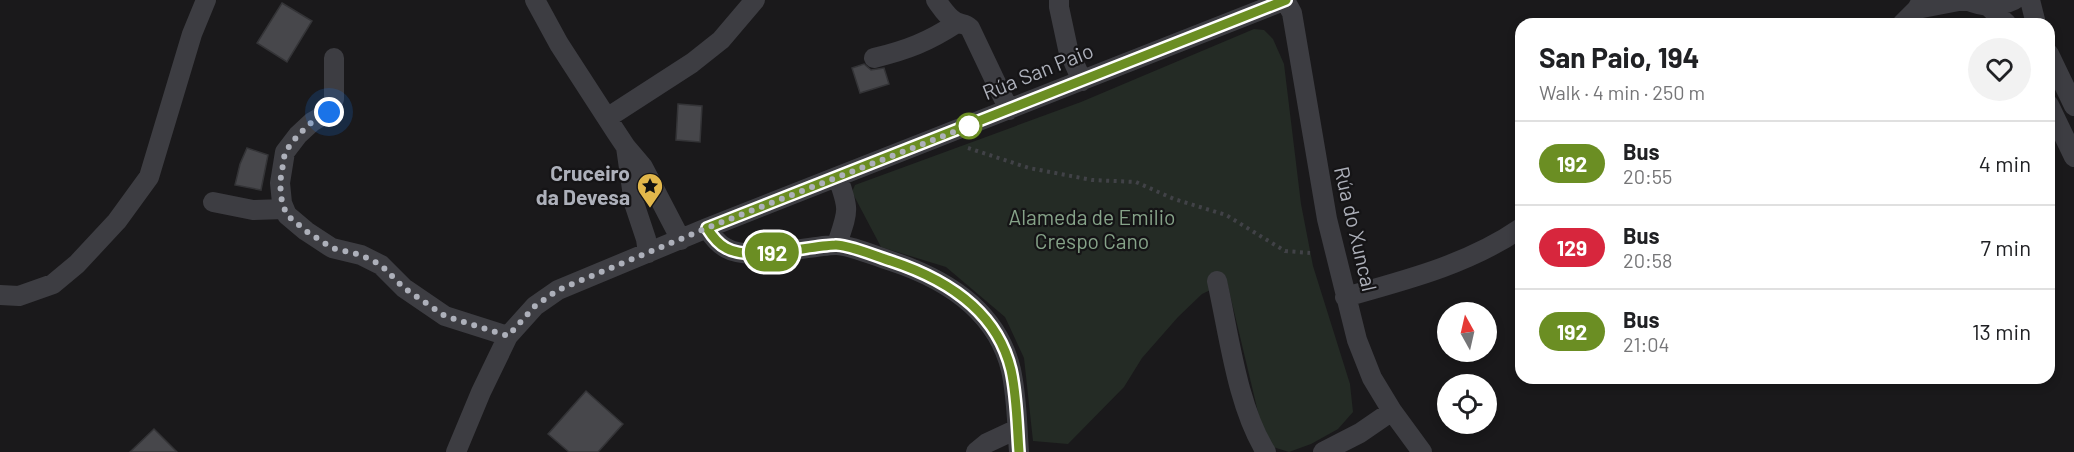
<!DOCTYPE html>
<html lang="en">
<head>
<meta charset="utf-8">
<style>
	:root { --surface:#fff; --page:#f2f2f2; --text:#202124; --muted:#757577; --line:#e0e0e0 }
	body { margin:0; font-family:Barlow,sans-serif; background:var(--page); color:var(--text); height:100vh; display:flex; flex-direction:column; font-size:22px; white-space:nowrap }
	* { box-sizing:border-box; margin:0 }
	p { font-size:20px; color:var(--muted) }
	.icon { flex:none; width:33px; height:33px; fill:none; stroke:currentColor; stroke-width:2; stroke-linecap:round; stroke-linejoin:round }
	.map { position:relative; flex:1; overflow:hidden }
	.side { position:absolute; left:1515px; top:18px; width:540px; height:366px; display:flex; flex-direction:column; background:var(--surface); border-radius:18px; box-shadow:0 3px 9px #0003 }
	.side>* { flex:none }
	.badge { padding:0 12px; border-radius:20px; font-size:21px; line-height:39px }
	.needle { width:39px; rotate:352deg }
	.fabs { position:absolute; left:1437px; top:302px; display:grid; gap:12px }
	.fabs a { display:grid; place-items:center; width:60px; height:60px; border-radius:50%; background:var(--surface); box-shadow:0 3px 9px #0003; font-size:30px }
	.you { position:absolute; width:30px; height:30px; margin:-15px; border:4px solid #fff; border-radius:50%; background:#1a73e8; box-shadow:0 0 0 9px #1a73e833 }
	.map>.badge { position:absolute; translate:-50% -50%; box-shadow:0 0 0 3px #fff }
	.round { display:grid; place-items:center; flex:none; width:63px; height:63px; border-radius:32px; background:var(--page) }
	.overview { display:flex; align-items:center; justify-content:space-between; height:102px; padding:0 24px }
	h1 { font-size:28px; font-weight:700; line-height:45px }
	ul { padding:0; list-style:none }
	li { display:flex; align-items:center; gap:18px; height:84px; padding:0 24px; border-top:2px solid var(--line) }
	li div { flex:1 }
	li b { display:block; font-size:22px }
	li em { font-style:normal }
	li .badge { min-width:66px; font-weight:700; text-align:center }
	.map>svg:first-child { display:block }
	.green { fill:#242b25 }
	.building { fill:#47474b; stroke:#343437; stroke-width:1.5 }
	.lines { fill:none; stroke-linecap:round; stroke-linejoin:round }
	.path { stroke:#414247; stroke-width:4; stroke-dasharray:3 4.5; stroke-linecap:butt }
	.minor { stroke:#3d3d42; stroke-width:20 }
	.line-casing { stroke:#fff; stroke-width:14 }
	.line { stroke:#6b8e23; stroke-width:9 }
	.walk { stroke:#adb0ba; stroke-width:6; stroke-dasharray:0 10.8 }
	.stop-dot { fill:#fff; stroke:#6b8e23; stroke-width:3 }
	.labels { text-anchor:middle; stroke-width:4.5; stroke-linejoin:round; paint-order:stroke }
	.street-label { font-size:21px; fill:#adb0ba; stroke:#151416 }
	.poi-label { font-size:21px; font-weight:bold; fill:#adb0ba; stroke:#151416; text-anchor:end }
	.park-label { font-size:21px; fill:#86a389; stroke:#151416 }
</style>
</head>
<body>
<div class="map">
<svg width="2074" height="452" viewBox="0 0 2074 452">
	<rect width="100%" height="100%" fill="#1a191b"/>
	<!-- green -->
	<path class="green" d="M1254 29 1264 30 1273 39 1284 64 1301 204 1313 266 1350 384 1353 412 1338 429 1311 444 1289 452 1273 447 1263 433 1227 282 1202 294 1178 317 1142 358 1124 387 1068 444 1033 441 1024 358 1005 317 946 267 881 247 852 192 855 185 1081 102Z"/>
	<!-- building -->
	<path class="building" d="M282 3 312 21 287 62 257 43Z
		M864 64 871 70 884 68 889 84 860 93 852 68Z
		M678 104 702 106 700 142 676 140Z
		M247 148 268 155 261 190 235 185 240 164Z
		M586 391 623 424 598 452H569L548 434Z
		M154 429 177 452H130Z"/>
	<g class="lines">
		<!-- path -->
		<path class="path" d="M968 148 1029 168 1092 180 1136 182 1174 199 1226 215 1285 251 1310 253"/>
		<!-- minor -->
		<path class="minor" d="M535 0 559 44 616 132 626 147 643 167 681 240
			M936 0C941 7 948 18 956 22 962 25 965 23 970 28L1009 110
			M1059 0V7L1068 49 1082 81
			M1285 0 1292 13 1327 219 1357 340 1372 378 1392 411 1422 452
			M1966 0C1983 7 1997 8 2014 0
			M2030 0 2036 24
			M1988 6 2007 24
			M1917 9 1964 0
			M1902 24 1917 9 1922 0
			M2049 54 2074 106
			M334 58V99L329 112 312 122 298 135 285 152 280 183 282 203 287 215 306 231 332 248 361 255 381 265 404 288 445 316 508 336
			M874 58C907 50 928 42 957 23
			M2049 105 2074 157
			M607 118 692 63 721 40 755 0
			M626 147 634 203 646 239 648 253
			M213 202 253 210 284 209
			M707 228C712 236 718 244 726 248 750 262 807 246 835 245 847 244 878 257 891 261 946 279 997 311 1011 370 1017 397 1017 425 1019 452
			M837 244C848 211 850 211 838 178
			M1217 281C1229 334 1237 406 1266 452
			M0 295 19 296 53 284 77 264 117 221 149 177 192 34 206 0
			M1345 297C1406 280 1469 264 1521 228
			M456 452 481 392 508 336 535 306 558 290 707 228 1286 0
			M976 452 987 443 1017 429
			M1323 452 1360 433 1392 411"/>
	</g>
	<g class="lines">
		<!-- line casing -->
		<g class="line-casing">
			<path id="line" d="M1019 452C1017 425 1017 397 1011 370 997 311 946 279 891 261 878 257 847 244 835 245 807 246 750 262 726 248 718 244 712 236 707 228L1286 0"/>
		</g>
		<!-- line -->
		<use href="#line" class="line"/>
		<!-- walk -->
		<path class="walk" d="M329 112 312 122 298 135 285 152 280 183 282 203 287 215 306 231 332 248 361 255 381 265 404 288 445 316 508 336 535 306 558 290 707 228 969 126"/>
	</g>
	<!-- icons -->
	<defs>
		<g id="sight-pin" transform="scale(1.35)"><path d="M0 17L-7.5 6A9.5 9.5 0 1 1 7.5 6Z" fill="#e2b74b" stroke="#151416"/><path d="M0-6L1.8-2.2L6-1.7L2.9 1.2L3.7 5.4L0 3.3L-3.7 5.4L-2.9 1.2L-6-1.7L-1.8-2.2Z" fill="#111"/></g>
	</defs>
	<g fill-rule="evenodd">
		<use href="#sight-pin" x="650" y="186"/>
	</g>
	<!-- markers -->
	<circle class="stop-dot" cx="969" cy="126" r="12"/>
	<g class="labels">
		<!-- street labels -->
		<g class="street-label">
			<text transform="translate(1038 72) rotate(-22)" y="7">Rúa San Paio</text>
			<text transform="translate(1355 229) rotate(77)" y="7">Rúa do Xuncal</text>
		</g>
		<!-- poi labels -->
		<g class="poi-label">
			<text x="630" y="181">Cruceiro<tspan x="630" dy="24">da Devesa</tspan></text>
		</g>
		<!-- park labels -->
		<g class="park-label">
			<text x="1092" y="225">Alameda de Emilio<tspan x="1092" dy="24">Crespo Cano</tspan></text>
		</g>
	</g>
</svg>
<div class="fabs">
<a><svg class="needle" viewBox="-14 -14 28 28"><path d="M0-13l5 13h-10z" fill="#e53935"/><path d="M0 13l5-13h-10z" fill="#757577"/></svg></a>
<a><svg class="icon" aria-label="locate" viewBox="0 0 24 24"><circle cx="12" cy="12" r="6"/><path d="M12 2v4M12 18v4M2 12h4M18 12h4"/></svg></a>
</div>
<div class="you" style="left:329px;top:112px"></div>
<b class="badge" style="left:772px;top:252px;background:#6b8e23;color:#fff">192</b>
<section class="side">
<div class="overview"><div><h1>San Paio, 194</h1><p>Walk · 4 min · 250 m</p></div><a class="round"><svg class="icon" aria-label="heart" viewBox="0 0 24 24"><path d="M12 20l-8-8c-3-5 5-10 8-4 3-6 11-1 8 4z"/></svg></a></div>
<ul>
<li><span class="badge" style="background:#6b8e23;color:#fff">192</span><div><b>Bus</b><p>20:55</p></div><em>4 min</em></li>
<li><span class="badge" style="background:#d7263d;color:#fff">129</span><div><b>Bus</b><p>20:58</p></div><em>7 min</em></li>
<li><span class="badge" style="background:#6b8e23;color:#fff">192</span><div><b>Bus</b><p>21:04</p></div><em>13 min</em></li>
</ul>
</section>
</div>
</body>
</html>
